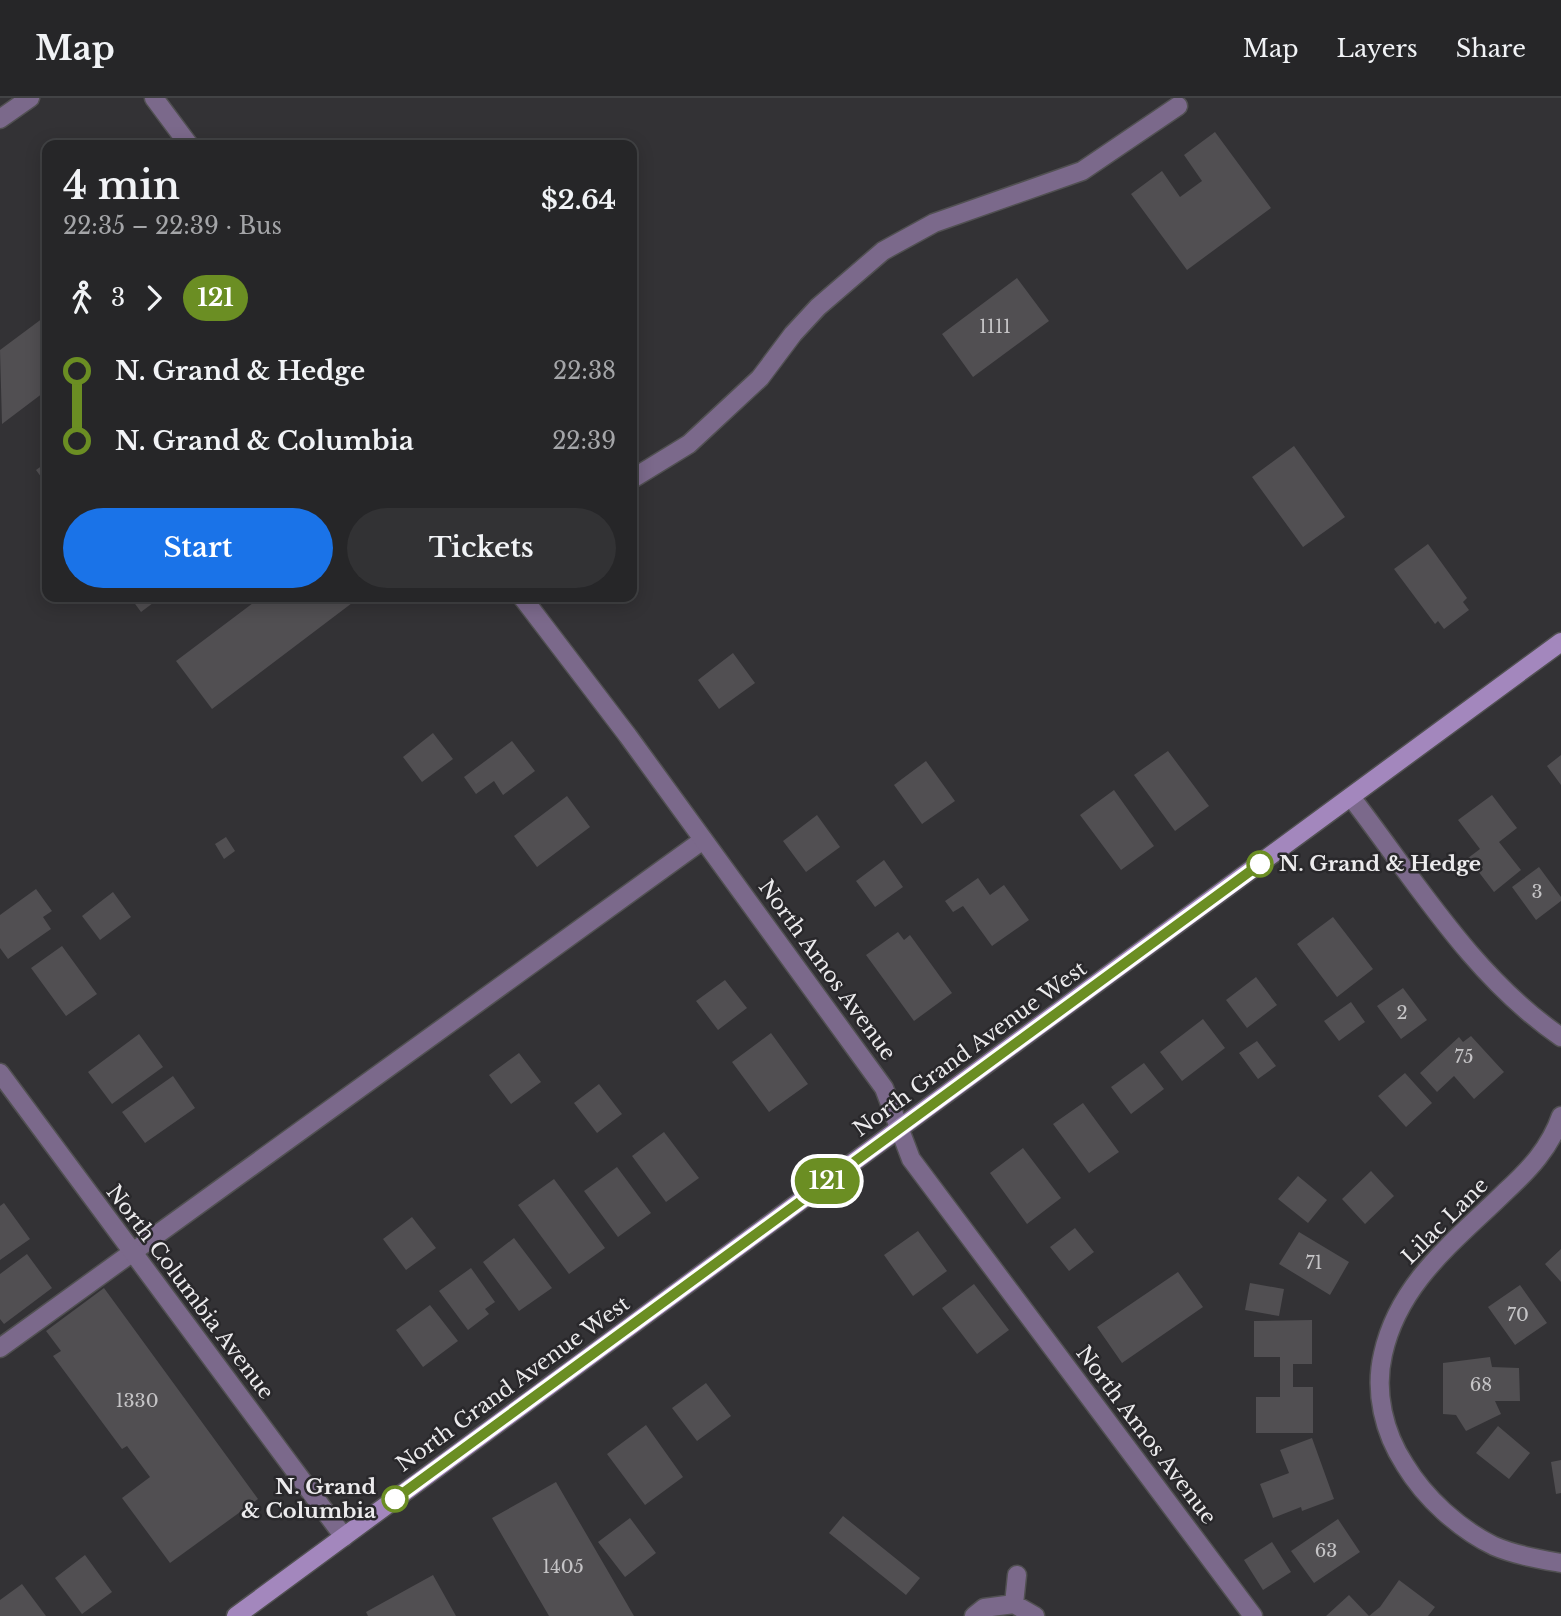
<!DOCTYPE html>
<html lang="en">
<head>
<meta charset="utf-8">
<style>
	:root { --surface:#262628; --page:#323234; --text:#f1f3f6; --muted:#a4a5a8; --line:#424345; --accent:#1a73e8 }
	body { margin:0; font-family:"Libre Baskerville",serif; background:var(--page); color:var(--text); height:100vh; display:flex; flex-direction:column; font-size:26px; white-space:nowrap }
	* { box-sizing:border-box; margin:0 }
	p { font-size:23px; color:var(--muted) }
	.icon { flex:none; width:38px; height:38px; fill:none; stroke:currentColor; stroke-width:2; stroke-linecap:round; stroke-linejoin:round }
	.map { position:relative; flex:1; overflow:hidden }
	.side { position:absolute; left:42px; top:42px; width:595px; height:462px; display:flex; flex-direction:column; background:var(--surface); border-radius:14px; box-shadow:0 4px 18px #0003,0 0 0 2px var(--line) }
	.side>* { flex:none }
	.badge { padding:0 14px; border-radius:23px; font-size:24px; line-height:46px }
	.map>.badge { position:absolute; translate:-50% -50%; box-shadow:0 0 0 4px #fff }
	.legs { display:flex; align-items:center; gap:10px; height:77px; padding:0 21px; font-size:23px }
	.legs p { margin-inline-start:auto }
	.overview { display:flex; align-items:center; justify-content:space-between; height:119px; padding:0 21px }
	h1 { font-size:38px; font-weight:600; line-height:52px }
	.button { display:flex; gap:14px; margin-top:auto; padding:14px 21px }
	.button a { flex:1; height:80px; border-radius:42px; background:var(--accent); color:#fff; font-size:28px; font-weight:600; line-height:80px; text-align:center }
	.button a+a { background:var(--page); color:var(--text) }
	ul { padding:0 21px; list-style:none }
	li { display:flex; align-items:center; gap:24px; height:70px; font-size:26px }
	li i { display:grid; place-items:center; width:10px; height:100%; margin:0 9px; background:currentColor }
	li i::after { content:''; width:18px; height:18px; margin:-9px; border:5px solid; border-radius:50%; background:var(--surface) }
	li p { margin-inline-start:auto }
	li:first-child i { background:linear-gradient(#0000 50%,currentColor 0) }
	li:last-child i { background:linear-gradient(currentColor 50%,#0000 0) }
	header { display:flex; align-items:center; gap:42px; box-sizing:border-box; height:98px; padding:0 35px; background:var(--surface); border-bottom:2px solid var(--line) }
	header strong { font-size:33px }
	nav { display:flex; gap:38px; margin-inline-start:auto; font-size:24px }
	.map>svg:first-child { display:block }
	.building { fill:#514f52 }
	.lines { fill:none; stroke-linecap:round; stroke-linejoin:round }
	.lane-casing { stroke:#515052; stroke-width:21 }
	.street-casing { stroke:#515052; stroke-width:21 }
	.secondary-casing { stroke:#515052; stroke-width:21 }
	.lane { stroke:#7b698b; stroke-width:18 }
	.street { stroke:#7b698b; stroke-width:18 }
	.secondary { stroke:#a387bd; stroke-width:18 }
	.line-1-casing { stroke:#fff; stroke-width:16 }
	.line-1 { stroke:#6b8e23; stroke-width:10 }
	.stop-1-dot { fill:#fff; stroke:#6b8e23; stroke-width:3.5 }
	.labels { text-anchor:middle; stroke-width:5; stroke-linejoin:round; paint-order:stroke }
	.number-label { font-size:18px; fill:#c5c4c6 }
	.stop-label { font-size:21px; font-weight:bold; fill:#ecebed; stroke:#29282b; text-anchor:start }
	.street-label { font-size:21px; fill:#ecebed; stroke:#29282b }
</style>
</head>
<body>
<header>
<strong>Map</strong>
<nav><a>Map</a><a>Layers</a><a>Share</a></nav>
</header>
<div class="map">
<svg width="1561" height="1518" viewBox="0 0 1561 1518">
	<rect width="100%" height="100%" fill="#333235"/>
	<!-- building -->
	<path class="building" d="M1215 34 1271 110 1187 172 1131 96 1162 73 1180 99 1202 83 1184 57Z
		M1017 180 1049 223 973 279 942 236Z
		M47 217V292L2 326 0 252Z
		M1294 348 1345 419 1303 449 1252 379Z
		M47 364V387L36 372Z
		M1428 446 1467 500 1463 504 1469 512 1444 531 1438 523 1435 526 1394 471Z
		M130 499H161L141 514Z
		M261 499H360L212 611 176 563Z
		M733 555 755 585 719 611 698 582Z
		M433 635 453 661 422 684 403 659Z
		M512 643 535 673 503 697 494 683 476 696 464 679Z
		M1168 653 1209 708 1175 733 1134 677Z
		M1561 657V687L1547 668Z
		M926 663 955 703 922 726 894 687Z
		M1114 692 1154 748 1121 772 1080 717Z
		M1492 697 1517 730 1499 744 1521 772 1494 794 1468 760 1480 751 1458 722Z
		M567 698 590 729 537 769 514 738Z
		M817 717 840 749 806 774 783 743Z
		M226 739 235 753 224 761 215 746Z
		M884 762 903 789 875 809 856 783Z
		M1539 769 1561 799V803L1536 822 1512 789Z
		M978 780 990 797 1004 787 1029 822 992 848 963 808 953 814 945 803Z
		M36 791 52 813 43 819 51 831 8 861 0 850V817Z
		M113 794 131 819 100 842 82 818Z
		M1333 819 1373 871 1337 899 1297 846Z
		M898 834 904 842 910 837 952 895 914 923 866 857Z
		M62 848 97 896 66 918 31 870Z
		M1256 879 1277 907 1247 930 1226 902Z
		M725 882 747 910 718 932 696 903Z
		M1403 890 1427 922 1401 941 1377 908Z
		M1351 904 1365 924 1339 943 1324 923Z
		M1203 921 1225 950 1182 983 1160 954Z
		M771 935 808 986 769 1014 732 964Z
		M139 936 163 969 112 1006 88 974Z
		M1471 938 1504 974 1474 1001 1454 978 1437 994 1420 975 1459 939 1463 944Z
		M1257 943 1276 968 1258 981 1239 955Z
		M519 955 541 984 511 1006 489 977Z
		M1144 965 1164 991 1131 1016 1111 989Z
		M1405 975 1432 1005 1406 1029 1378 998Z
		M173 978 195 1010 145 1045 122 1014Z
		M599 986 622 1016 597 1035 574 1005Z
		M1083 1005 1119 1054 1089 1075 1053 1026Z
		M664 1034 699 1080 666 1104 632 1058Z
		M1023 1050 1061 1100 1027 1126 990 1075Z
		M617 1069 651 1115 618 1139 584 1093Z
		M1371 1073 1394 1098 1365 1126 1342 1101Z
		M1298 1078 1327 1102 1308 1125 1278 1101Z
		M554 1081 605 1150 569 1176 518 1107Z
		M4 1105 30 1141 0 1162V1108Z
		M412 1119 436 1150 406 1172 383 1141Z
		M1075 1130 1094 1154 1069 1173 1050 1149Z
		M918 1133 947 1173 913 1198 884 1157Z
		M1299 1134 1349 1164 1330 1197 1279 1166Z
		M514 1140 552 1190 519 1213 483 1164Z
		M1561 1151V1184L1545 1166Z
		M27 1156 52 1190 4 1226 0 1221V1176Z
		M471 1170 495 1204 485 1211 489 1216 468 1232 439 1193Z
		M1178 1174 1203 1209 1122 1265 1097 1229Z
		M1250 1185 1284 1191 1279 1218 1245 1212Z
		M974 1186 1009 1232 977 1256 942 1210Z
		M1520 1187 1547 1225 1515 1247 1488 1209Z
		M104 1190 258 1401 170 1465 122 1400 150 1379 127 1348 122 1351 53 1258 61 1253 46 1233Z
		M430 1207 458 1243 423 1269 396 1232Z
		M1312 1222V1266H1293V1289H1313V1335H1256V1299H1280V1259H1254V1223Z
		M1490 1259 1492 1269 1519 1270 1520 1303H1495L1501 1316 1466 1333 1456 1317 1443 1316V1265Z
		M706 1285 731 1318 697 1343 672 1310Z
		M646 1327 683 1379 645 1407 607 1356Z
		M1498 1328 1530 1355 1509 1381 1476 1355Z
		M1312 1340 1334 1401 1302 1413 1301 1409 1273 1420 1260 1386 1289 1375 1280 1352Z
		M1561 1362V1395L1556 1396 1551 1364Z
		M556 1384 634 1518H549L492 1420Z
		M843 1418 920 1480 906 1497 829 1435Z
		M630 1420 656 1455 625 1479 598 1444Z
		M1338 1421 1360 1454 1314 1485 1291 1453Z
		M1272 1444 1291 1474 1263 1492 1244 1462Z
		M85 1457 112 1494 82 1516 55 1480Z
		M433 1477 456 1518H368L366 1514Z
		M1399 1482 1435 1509 1428 1518H1326L1349 1497 1369 1518 1380 1509Z
		M22 1486 46 1518H0V1502Z"/>
	<g class="lines">
		<!-- lane casing -->
		<g class="lane-casing">
			<path id="lane" d="M0 21 30 0
				M0 1250 703 742"/>
		</g>
		<!-- street casing -->
		<g class="street-casing">
			<path id="street" d="M154 0 189 47
				M632 381 689 346 760 280 793 236 818 209 883 153 934 125 1082 73 1178 8
				M522 499 628 638 884 990 911 1061 1253 1518
				M1351 699C1415 782 1473 879 1561 939
				M0 975 344 1439
				M1561 1018C1550 1050 1529 1072 1505 1094 1455 1143 1399 1184 1383 1256 1374 1294 1384 1335 1405 1367 1425 1400 1459 1431 1494 1448 1515 1457 1539 1461 1561 1465
				M1014 1506 1017 1477
				M1014 1506 1035 1518
				M974 1518 984 1510 1014 1506"/>
		</g>
		<!-- secondary casing -->
		<g class="secondary-casing">
			<path id="secondary" d="M236 1518 1561 544"/>
		</g>
		<!-- lane -->
		<use href="#lane" class="lane"/>
		<!-- street -->
		<use href="#street" class="street"/>
		<!-- secondary -->
		<use href="#secondary" class="secondary"/>
	</g>
	<g class="lines">
		<!-- line-1 casing -->
		<g class="line-1-casing">
			<path id="line-1" d="M395 1401 1260 766"/>
		</g>
		<!-- line-1 -->
		<use href="#line-1" class="line-1"/>
	</g>
	<!-- markers -->
	<g class="stop-1-dot">
		<circle cx="1260" cy="766" r="12"/>
		<circle cx="395" cy="1401" r="12"/>
	</g>
	<g class="labels">
		<!-- number labels -->
		<g class="number-label">
			<text x="995" y="235">1111</text>
			<text x="1537" y="800">3</text>
			<text x="1402" y="921">2</text>
			<text x="1464" y="965">75</text>
			<text x="1314" y="1171">71</text>
			<text x="1518" y="1223">70</text>
			<text x="1481" y="1293">68</text>
			<text x="137" y="1309">1330</text>
			<text x="1326" y="1459">63</text>
			<text x="563" y="1475">1405</text>
		</g>
		<!-- stop labels -->
		<g class="stop-label">
			<text x="1279" y="773">N. Grand &amp; Hedge</text>
			<text x="376" y="1396" text-anchor="end">N. Grand<tspan x="376" dy="24">&amp; Columbia</tspan></text>
		</g>
		<!-- street labels -->
		<g class="street-label">
			<text transform="translate(827 872) rotate(54)" y="7">North Amos Avenue</text>
			<text transform="translate(970 951) rotate(-36)" y="7">North Grand Avenue West</text>
			<text transform="translate(1445 1123) rotate(-45)" y="7">Lilac Lane</text>
			<text transform="translate(190 1194) rotate(53)" y="7">North Columbia Avenue</text>
			<text transform="translate(513 1286) rotate(-36)" y="7">North Grand Avenue West</text>
			<text transform="translate(1146 1337) rotate(53)" y="7">North Amos Avenue</text>
		</g>
	</g>
</svg>
<b class="badge" style="left:827px;top:1083px;background:#6b8e23;color:#fff">121</b>
<section class="side">
<div class="overview"><div><h1>4 min</h1><p>22:35 – 22:39 · Bus</p></div><b>$2.64</b></div>
<div class="legs"><svg class="icon" aria-label="walk" viewBox="0 0 24 24"><circle cx="13" cy="4" r="2"/><path d="M13 8l-2 6 4 7M11 14l-3 7M7 12l3-4h3l4 4"/></svg>3<svg class="icon" aria-label="forward" viewBox="0 0 24 24"><path d="M9 5l7 7-7 7"/></svg><b class="badge" style="background:#6b8e23;color:#fff">121</b></div>
<ul>
<li><i style="color:#6b8e23"></i><b>N. Grand &amp; Hedge</b><p>22:38</p></li>
<li><i style="color:#6b8e23"></i><b>N. Grand &amp; Columbia</b><p>22:39</p></li>
</ul>
<div class="button"><a>Start</a><a>Tickets</a></div>
</section>
</div>
</body>
</html>
